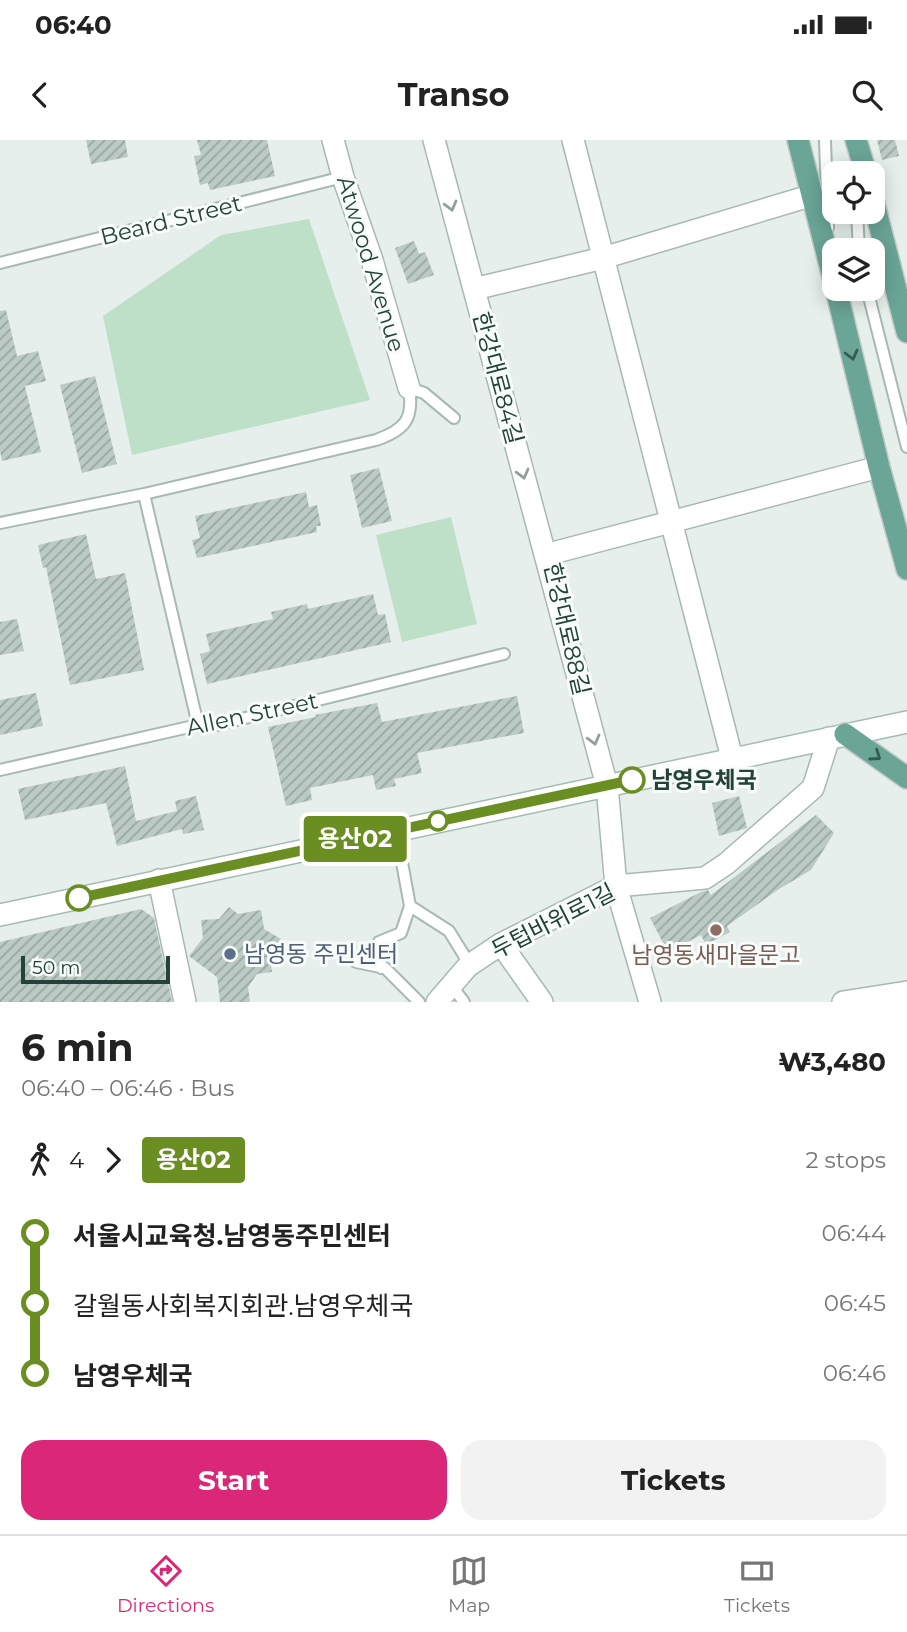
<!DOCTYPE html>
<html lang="en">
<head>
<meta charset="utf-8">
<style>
	:root { --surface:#fff; --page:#f2f2f2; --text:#222; --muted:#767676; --line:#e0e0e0; --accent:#db2777 }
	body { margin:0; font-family:Montserrat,"Noto Sans KR",sans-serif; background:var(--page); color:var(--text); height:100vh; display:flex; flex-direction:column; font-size:26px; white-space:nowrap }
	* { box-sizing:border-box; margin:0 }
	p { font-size:23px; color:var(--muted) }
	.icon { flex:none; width:38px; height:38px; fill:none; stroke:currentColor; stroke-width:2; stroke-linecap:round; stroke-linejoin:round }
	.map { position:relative; height:862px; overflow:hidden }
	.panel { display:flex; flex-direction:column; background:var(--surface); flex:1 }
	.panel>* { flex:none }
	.badge { padding:0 14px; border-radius:5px; font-size:24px; line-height:46px }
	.controls { position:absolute; left:822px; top:21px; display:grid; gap:14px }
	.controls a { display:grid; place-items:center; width:63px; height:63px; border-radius:14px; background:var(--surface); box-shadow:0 4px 18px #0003; font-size:35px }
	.scale { position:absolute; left:21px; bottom:18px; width:149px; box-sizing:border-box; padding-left:7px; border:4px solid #24423a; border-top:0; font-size:19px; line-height:24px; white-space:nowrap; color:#24423a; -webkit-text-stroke:5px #f7fbf9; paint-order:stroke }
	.map>.badge { position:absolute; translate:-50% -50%; box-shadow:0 0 0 4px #fff }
	.legs { display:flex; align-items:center; gap:10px; height:77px; padding:0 21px; font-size:23px }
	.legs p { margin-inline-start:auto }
	.overview { display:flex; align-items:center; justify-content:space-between; height:119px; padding:0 21px }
	h1 { font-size:38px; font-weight:700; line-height:52px }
	.primary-button { display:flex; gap:14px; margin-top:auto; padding:14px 21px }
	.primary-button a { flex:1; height:80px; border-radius:21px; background:var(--accent); color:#fff; font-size:28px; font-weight:700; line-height:80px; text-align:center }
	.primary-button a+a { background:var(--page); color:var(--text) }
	ul { padding:0 21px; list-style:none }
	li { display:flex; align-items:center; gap:24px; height:70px; font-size:26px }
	li i { display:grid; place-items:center; width:10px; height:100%; margin:0 9px; background:currentColor }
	li i::after { content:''; width:18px; height:18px; margin:-9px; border:5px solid; border-radius:50%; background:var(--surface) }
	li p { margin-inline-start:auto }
	li:first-child i { background:linear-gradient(#0000 50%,currentColor 0) }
	li:last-child i { background:linear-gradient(currentColor 50%,#0000 0) }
	.status { display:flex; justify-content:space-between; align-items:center; height:49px; padding:0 35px; background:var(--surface); direction:ltr }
	.status svg { height:19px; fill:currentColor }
	header { display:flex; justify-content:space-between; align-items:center; height:91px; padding:0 21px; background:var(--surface); font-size:32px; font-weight:700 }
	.menu { display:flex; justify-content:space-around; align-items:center; height:98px; border-top:2px solid var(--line); background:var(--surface); font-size:19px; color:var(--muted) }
	.menu a { display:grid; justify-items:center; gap:4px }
	.menu .on { color:var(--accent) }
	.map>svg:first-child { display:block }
	.grass { fill:#bfe0c8 }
	.building { fill:url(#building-hatch) }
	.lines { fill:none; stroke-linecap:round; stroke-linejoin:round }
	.service-casing { stroke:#a8b8b2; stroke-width:14 }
	.minor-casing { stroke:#a8b8b2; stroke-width:24 }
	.secondary-casing { stroke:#a4bbb3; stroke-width:24 }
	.primary-casing { stroke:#c2cac8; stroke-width:24 }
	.service { stroke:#fff; stroke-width:10 }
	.minor { stroke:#fff; stroke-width:21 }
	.secondary { stroke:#fff; stroke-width:21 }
	.primary { stroke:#6aa596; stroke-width:21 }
	.oneway { stroke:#92a09c }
	.oneway2 { stroke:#365b51 }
	.line-1-casing { stroke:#fff; stroke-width:16 }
	.line-1 { stroke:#6b8e23; stroke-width:10 }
	.stop-1-dot { fill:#fff; stroke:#6b8e23; stroke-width:3.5 }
	.education-dot { fill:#8d6e63; stroke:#f7fbf9; stroke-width:2.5 }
	.service-dot { fill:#5c6f8a; stroke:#f7fbf9; stroke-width:2.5 }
	.labels { text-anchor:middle; stroke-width:6; stroke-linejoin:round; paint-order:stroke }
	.street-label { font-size:23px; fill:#24423a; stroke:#f7fbf9 }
	.stop-label { font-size:23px; font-weight:bold; fill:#24423a; stroke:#f7fbf9; text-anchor:start }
	.service-label { font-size:23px; fill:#4e5e75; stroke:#f7fbf9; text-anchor:start }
	.education-label { font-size:23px; fill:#785e54; stroke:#f7fbf9 }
</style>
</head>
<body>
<div class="status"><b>06:40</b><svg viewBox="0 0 49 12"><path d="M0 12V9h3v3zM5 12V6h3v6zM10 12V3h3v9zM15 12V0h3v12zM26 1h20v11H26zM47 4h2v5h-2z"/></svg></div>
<header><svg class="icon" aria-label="back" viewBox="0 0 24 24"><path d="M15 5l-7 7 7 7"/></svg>Transo<svg class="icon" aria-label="search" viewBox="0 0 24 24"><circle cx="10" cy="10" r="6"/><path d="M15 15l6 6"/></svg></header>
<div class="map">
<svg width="907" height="862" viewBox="0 0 907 862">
	<defs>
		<pattern id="building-hatch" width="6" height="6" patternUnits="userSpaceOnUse" patternTransform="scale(1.75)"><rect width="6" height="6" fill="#bbcac4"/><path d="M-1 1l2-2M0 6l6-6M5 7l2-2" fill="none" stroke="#98a6a0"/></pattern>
	</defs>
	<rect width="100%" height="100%" fill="#e6efeb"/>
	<!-- grass -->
	<path class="grass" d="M309 79 370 260 132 315 103 176 221 95Z
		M451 377 477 484 402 502 376 395Z"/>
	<!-- building -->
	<path class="building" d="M86 0H125L128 17 91 24Z
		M197 0H267L275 36 210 50 208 43 200 45 194 16 201 15Z
		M877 0H895L899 16 882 20Z
		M414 101 419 114 425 112 434 135 408 144 395 108Z
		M6 170 17 216 38 211 46 241 25 246 41 312 2 321 0 311V171Z
		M95 236 117 324 82 333 60 245Z
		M379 328 392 381 362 388 350 335Z
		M306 352 309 367 317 365 321 386H316L317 392 197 418 192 400 200 398 195 376Z
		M86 394 96 439 125 433 144 530 70 545 46 427 43 428 38 405Z
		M373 454 378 475 385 474 391 502 207 544 200 514 210 511 206 494 273 479 271 472 307 464 308 469Z
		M17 479 24 511 0 515V482Z
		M36 553 43 586 0 595V560Z
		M517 556 524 593 417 613 422 633 394 639 396 646 376 650 373 635 310 648 312 660 286 666 268 587 316 577 315 575 377 563 382 582Z
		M125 626 136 681 177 671 175 661 196 656 204 690 183 694 182 689 117 706 106 663 25 680 18 649Z
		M739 656 747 688 719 696 712 663Z
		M816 675 834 693 811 730 779 749 727 786 730 792 706 805 701 795 668 812 650 778 701 752 708 750 711 755Z
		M229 767 238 774 261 770 264 789 281 799 269 811 272 832 257 834 248 847 250 862H220L217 837 189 816 203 798 201 780 219 779Z
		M141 769 154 778 172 862H0V802Z"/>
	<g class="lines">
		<!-- service casing -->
		<g class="service-casing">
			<path id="service" d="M825 0 828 88
				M857 72 859 110
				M0 123 343 37
				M867 149 907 307
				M144 354 198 585
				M0 383 144 354 376 300C405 290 414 279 409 248L424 253 454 278
				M0 630 198 585H217L504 514
				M396 690 410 766 449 791 470 825
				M356 822 385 828 419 862
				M381 828 379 802 401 793 410 766
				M451 845 464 862"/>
		</g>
		<!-- minor casing -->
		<g class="minor-casing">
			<path id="minor" d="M333 0 343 37 372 120 409 248
				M434 0 607 646 616 746 650 862
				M573 0 732 618
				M474 149 603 118 813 55
				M545 415 879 327
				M159 740 185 862
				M501 804 542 862
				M437 862 468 826 501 804 616 746 705 738 726 724 813 648 829 598
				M843 862 907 852"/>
		</g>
		<!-- secondary casing -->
		<g class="secondary-casing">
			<path id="secondary" d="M0 775 907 582"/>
		</g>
		<!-- primary casing -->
		<g class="primary-casing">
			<path id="primary" d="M798 0 835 145
				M856 0 866 33
				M873 60 907 192
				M836 149 879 327 907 429
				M845 594 907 638"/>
		</g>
		<!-- service -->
		<use href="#service" class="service"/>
		<!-- minor -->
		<use href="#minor" class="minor"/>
		<!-- secondary -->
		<use href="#secondary" class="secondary"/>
		<!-- primary -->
		<use href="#primary" class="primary"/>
	</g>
	<!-- one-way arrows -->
	<defs><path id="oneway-chevron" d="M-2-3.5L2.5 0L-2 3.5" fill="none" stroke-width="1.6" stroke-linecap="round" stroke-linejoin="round" transform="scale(1.75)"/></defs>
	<g class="oneway">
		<use href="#oneway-chevron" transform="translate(451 66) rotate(75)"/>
		<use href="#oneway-chevron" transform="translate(523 334) rotate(75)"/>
		<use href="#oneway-chevron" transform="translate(594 600) rotate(75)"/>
	</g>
	<g class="oneway2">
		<use href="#oneway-chevron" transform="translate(852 215) rotate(76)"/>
		<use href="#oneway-chevron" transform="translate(876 616) rotate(35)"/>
	</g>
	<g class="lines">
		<!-- line-1 casing -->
		<g class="line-1-casing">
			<path id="line-1" d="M79 758 632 640"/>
		</g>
		<!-- line-1 -->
		<use href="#line-1" class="line-1"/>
	</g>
	<!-- markers -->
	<g class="stop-1-dot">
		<circle cx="632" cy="640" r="12"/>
		<circle cx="438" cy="681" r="9"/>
		<circle cx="79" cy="758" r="12"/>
	</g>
	<circle class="education-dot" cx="716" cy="790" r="7"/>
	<circle class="service-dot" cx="230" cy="814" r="7"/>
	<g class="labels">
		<!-- street labels -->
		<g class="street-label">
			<text transform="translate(171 80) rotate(-14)" y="8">Beard Street</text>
			<text transform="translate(371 124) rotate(73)" y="8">Atwood Avenue</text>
			<text transform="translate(498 238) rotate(75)" y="8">한강대로84길</text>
			<text transform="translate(567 489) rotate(77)" y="8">한강대로88길</text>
			<text transform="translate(252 574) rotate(-12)" y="8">Allen Street</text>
			<text transform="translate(553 781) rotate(-27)" y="8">두텁바위로1길</text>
		</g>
		<!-- stop labels -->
		<g class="stop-label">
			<text x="651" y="648">남영우체국</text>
		</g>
		<!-- service labels -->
		<g class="service-label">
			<text x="244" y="822">남영동 주민센터</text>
		</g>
		<!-- education labels -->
		<g class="education-label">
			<text x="716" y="823">남영동새마을문고</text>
		</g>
	</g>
</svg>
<div class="controls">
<a><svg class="icon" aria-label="locate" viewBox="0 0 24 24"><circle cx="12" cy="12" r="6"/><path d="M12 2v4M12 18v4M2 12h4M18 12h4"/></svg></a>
<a><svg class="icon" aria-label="layers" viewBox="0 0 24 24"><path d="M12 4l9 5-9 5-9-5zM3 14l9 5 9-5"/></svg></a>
</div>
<div class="scale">50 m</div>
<b class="badge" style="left:355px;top:699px;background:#6b8e23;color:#fff">용산02</b>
</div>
<section class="panel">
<div class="overview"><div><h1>6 min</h1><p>06:40 – 06:46 · Bus</p></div><b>₩3,480</b></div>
<div class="legs"><svg class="icon" aria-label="walk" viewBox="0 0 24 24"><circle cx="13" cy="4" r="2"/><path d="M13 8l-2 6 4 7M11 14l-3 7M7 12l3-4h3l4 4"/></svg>4<svg class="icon" aria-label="forward" viewBox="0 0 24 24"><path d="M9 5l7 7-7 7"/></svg><b class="badge" style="background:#6b8e23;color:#fff">용산02</b><p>2 stops</p></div>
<ul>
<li><i style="color:#6b8e23"></i><b>서울시교육청.남영동주민센터</b><p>06:44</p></li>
<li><i style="color:#6b8e23"></i><span>갈월동사회복지회관.남영우체국</span><p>06:45</p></li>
<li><i style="color:#6b8e23"></i><b>남영우체국</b><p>06:46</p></li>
</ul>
<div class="primary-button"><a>Start</a><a>Tickets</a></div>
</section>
<nav class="menu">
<a class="on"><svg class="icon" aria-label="directions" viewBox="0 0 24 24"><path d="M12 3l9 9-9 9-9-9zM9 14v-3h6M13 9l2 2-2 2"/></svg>Directions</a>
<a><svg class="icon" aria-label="map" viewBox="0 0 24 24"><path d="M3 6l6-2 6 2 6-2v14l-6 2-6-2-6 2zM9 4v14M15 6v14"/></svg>Map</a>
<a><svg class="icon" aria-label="tickets" viewBox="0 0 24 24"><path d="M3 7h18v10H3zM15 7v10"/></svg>Tickets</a>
</nav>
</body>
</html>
